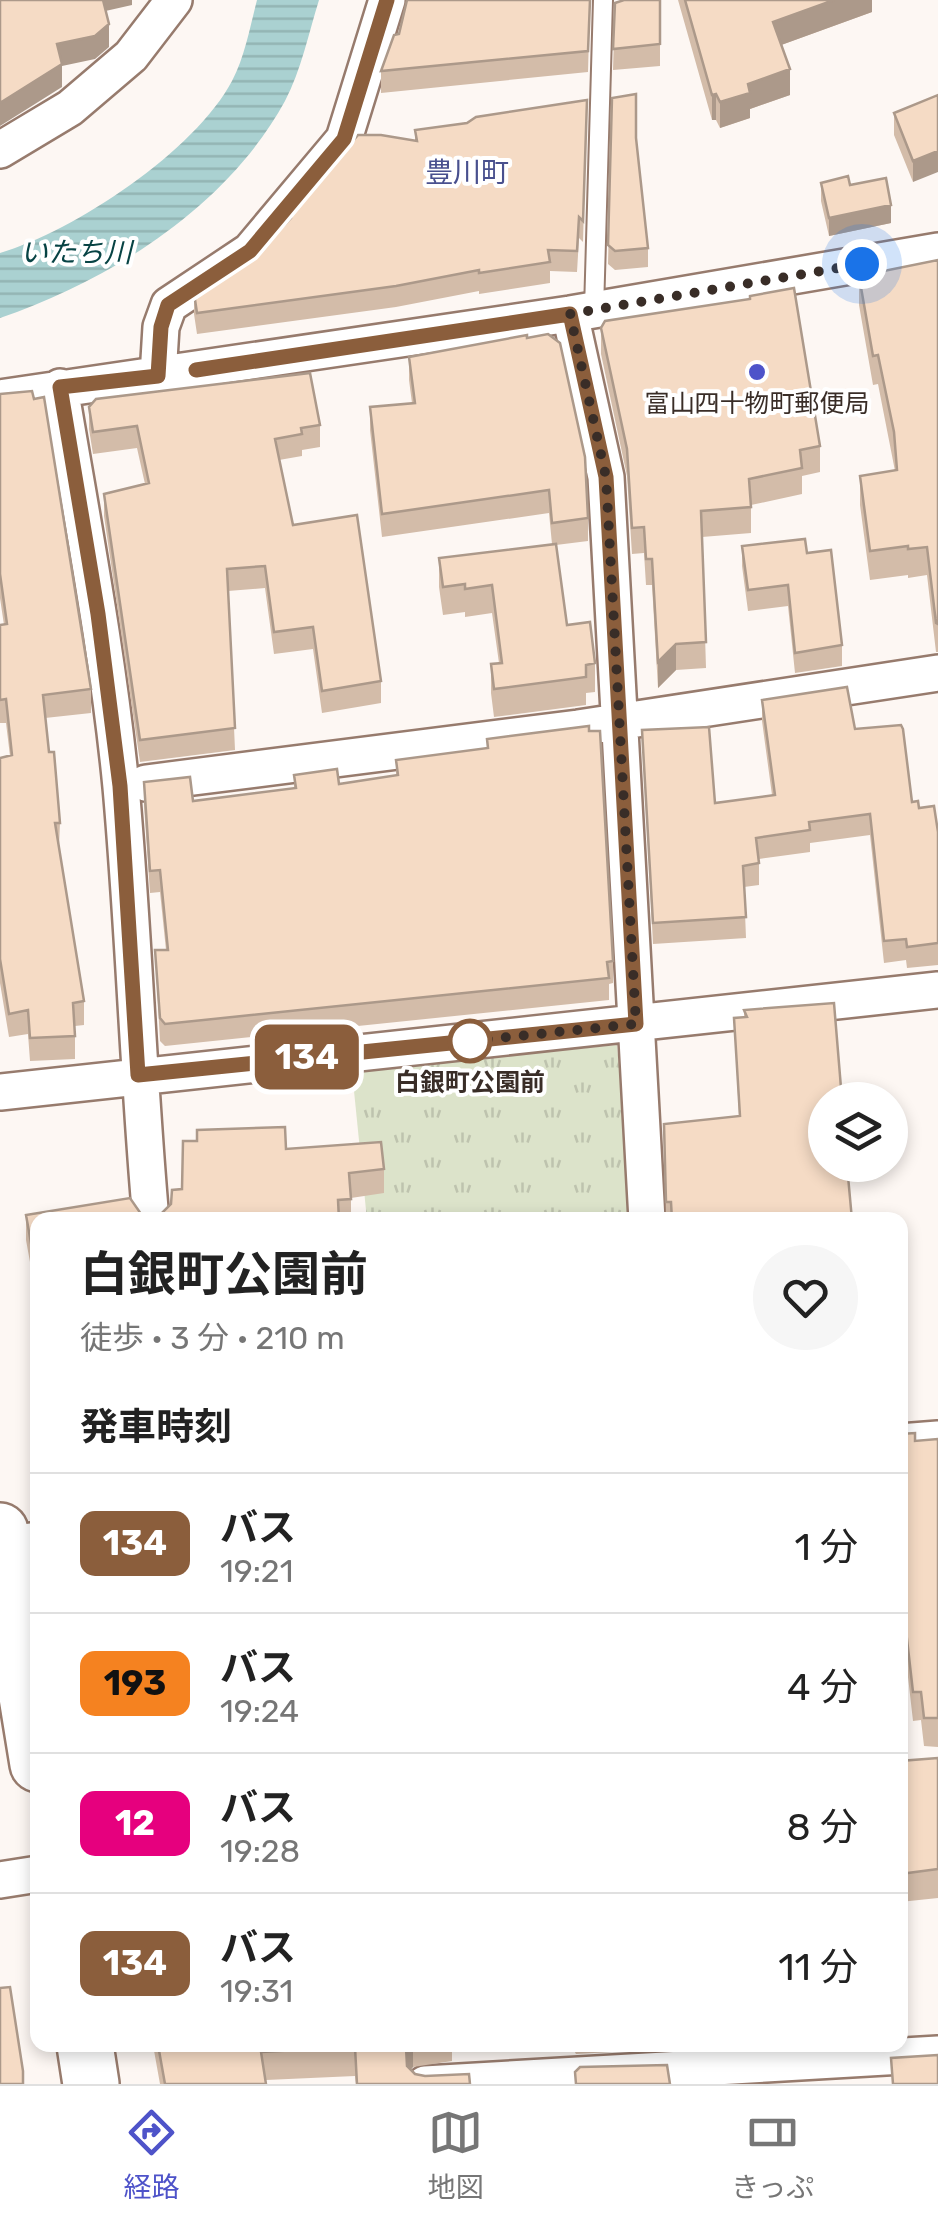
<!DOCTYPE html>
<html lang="ja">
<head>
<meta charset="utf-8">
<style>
	:root { --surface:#fff; --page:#f6f6f6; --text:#222; --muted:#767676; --line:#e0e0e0; --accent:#4e53c9 }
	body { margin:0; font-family:Rubik,"Noto Sans JP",sans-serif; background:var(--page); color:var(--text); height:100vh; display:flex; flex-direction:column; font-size:38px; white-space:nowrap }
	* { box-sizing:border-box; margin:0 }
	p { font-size:32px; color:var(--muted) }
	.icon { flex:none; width:55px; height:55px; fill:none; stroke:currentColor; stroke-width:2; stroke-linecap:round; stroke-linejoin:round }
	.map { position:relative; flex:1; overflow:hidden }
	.panel { position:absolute; left:30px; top:1212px; width:878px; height:840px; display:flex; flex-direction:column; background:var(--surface); border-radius:20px; box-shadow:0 5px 15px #0003 }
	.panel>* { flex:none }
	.badge { padding:0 20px; border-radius:15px; font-size:35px; line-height:65px }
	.controls { position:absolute; left:808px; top:1082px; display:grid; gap:20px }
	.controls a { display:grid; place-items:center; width:100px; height:100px; border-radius:50%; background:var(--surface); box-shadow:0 5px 15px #0003; font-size:50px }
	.you { position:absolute; width:50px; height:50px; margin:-25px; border:8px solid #fff; border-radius:50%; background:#1a73e8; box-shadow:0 0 0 15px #1a73e833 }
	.map>.badge { position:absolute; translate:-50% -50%; box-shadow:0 0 0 5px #fff }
	h2 { padding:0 50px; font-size:38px; line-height:90px }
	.round { display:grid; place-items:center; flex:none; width:105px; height:105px; border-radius:52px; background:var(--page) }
	.headline { display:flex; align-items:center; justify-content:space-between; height:170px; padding:0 50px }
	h1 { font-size:48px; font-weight:700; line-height:75px }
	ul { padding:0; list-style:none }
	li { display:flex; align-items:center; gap:30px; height:140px; padding:0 50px; border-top:2px solid var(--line) }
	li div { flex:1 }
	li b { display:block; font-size:38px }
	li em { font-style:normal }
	li .badge { min-width:110px; font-weight:700; text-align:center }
	.tab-bar { display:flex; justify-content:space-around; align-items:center; height:140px; border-top:2px solid var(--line); background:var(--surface); font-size:28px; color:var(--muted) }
	.tab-bar a { display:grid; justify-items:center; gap:5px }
	.tab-bar .current { color:var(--accent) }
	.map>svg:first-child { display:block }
	.grass { fill:url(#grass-tufts) }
	.water { fill:url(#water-rules) }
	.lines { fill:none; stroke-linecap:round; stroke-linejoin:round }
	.lane-casing { stroke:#977b6d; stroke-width:22 }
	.street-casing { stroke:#977b6d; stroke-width:40 }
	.highway-casing { stroke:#977b6d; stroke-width:60 }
	.lane { stroke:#fff; stroke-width:18 }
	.street { stroke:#fff; stroke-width:35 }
	.highway { stroke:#fff; stroke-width:55 }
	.wall { fill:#d3bca9 }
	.shaded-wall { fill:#ac998a }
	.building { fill:#f5dbc5; stroke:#ac998a; stroke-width:2.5 }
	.line-casing { stroke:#fff; stroke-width:22 }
	.line { stroke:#8b5e3c; stroke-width:15 }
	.walk { stroke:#392d27; stroke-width:10; stroke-dasharray:0 18 }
	.poi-dot { fill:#4e53c9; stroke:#fff; stroke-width:4 }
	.stop-dot { fill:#fff; stroke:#8b5e3c; stroke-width:5 }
	.labels { text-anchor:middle; stroke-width:8; stroke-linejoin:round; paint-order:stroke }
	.poi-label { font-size:25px; fill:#392d27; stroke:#fff }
	.stop-label { font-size:25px; font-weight:bold; fill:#392d27; stroke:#fff }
	.neighbourhood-label { font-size:28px; fill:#49508e; stroke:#fff }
	.water-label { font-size:28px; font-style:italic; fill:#074344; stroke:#fff }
</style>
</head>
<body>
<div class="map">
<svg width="938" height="2084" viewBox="0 0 938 2084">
	<defs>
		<pattern id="grass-tufts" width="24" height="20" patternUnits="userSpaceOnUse" patternTransform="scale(2.5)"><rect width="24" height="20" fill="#dce3ca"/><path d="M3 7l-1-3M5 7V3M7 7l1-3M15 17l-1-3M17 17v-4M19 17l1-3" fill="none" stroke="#bec3ae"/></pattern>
		<pattern id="water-rules" width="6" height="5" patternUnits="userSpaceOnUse" patternTransform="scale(2.5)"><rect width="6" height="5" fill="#aad1d1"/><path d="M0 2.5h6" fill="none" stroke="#93b4b3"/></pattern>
	</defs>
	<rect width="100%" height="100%" fill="#fdf7f3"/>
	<!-- grass -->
	<path class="grass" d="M617 1045 634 1220H367L352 1071Z"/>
	<!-- water -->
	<path class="water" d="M257 0H319C309 32 301 71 285 101 227 207 111 280 0 318V253C75 231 195 151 232 81 245 56 250 27 257 0Z"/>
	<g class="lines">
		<!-- lane casing -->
		<g class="lane-casing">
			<path id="lane" d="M594 310 603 0"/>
		</g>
		<!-- street casing -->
		<g class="street-casing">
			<path id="street" d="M0 150 70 108 131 56 174 0
				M570 314 606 477 647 1220
				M158 376 161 327 169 305 250 251 344 139 387 0
				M60 387C82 520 108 653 121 787 134 931 138 1076 151 1220
				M0 398 570 314 938 251
				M146 783 578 728 938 673
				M0 1092 938 990
				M900 1442 938 1439
				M2 1545 38 1540
				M0 1880 38 1874
				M425 2084 938 2054"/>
		</g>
		<!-- highway casing -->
		<g class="highway-casing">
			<path id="highway" d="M0 1531 38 1764
				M85 2045 91 2084"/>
		</g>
		<!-- lane -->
		<use href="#lane" class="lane"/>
		<!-- street -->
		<use href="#street" class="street"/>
		<!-- highway -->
		<use href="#highway" class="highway"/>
	</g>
	<!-- wall -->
	<path class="wall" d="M590 0 588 72 381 93V71L399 34Z
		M660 0V66L613 70 615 3Z
		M678 0H872V12L781 45 790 95 750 109V118L720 128 716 120H712Z
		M938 95 913 182 894 135V113Z
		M612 98 636 138 648 248V267L615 270 608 264Z
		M587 100 583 242 579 238 577 272 550 271V283L479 294V291L396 307 197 334 194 314V293L415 141V130L467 123Z
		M821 183 850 185 891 223 829 236 821 201Z
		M938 260V652H936L927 575 908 578V575L870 580 860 505V476L895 471 878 384 873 385 859 305V276Z
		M601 328 820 446V472L802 476V494L751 505V533L702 537 706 668 676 670 658 688 652 585H646L644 553 632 554 627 476 601 354Z
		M409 357 588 518V541L556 545 567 625 595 663V692L586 693V705L494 717 491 693V664L499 663 492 613 465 617V612L443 615 439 587V558L552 544 549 513 382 537 370 430V407L412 403 409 380Z
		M0 394 91 689V713L45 718 49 752 60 823 59 846 84 1001V1025L75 1026V1059L30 1061 28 1034 9 1037 0 983V758L10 756 6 723H0V625H4L0 598Z
		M89 407 320 425V447L302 450V456L279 460 293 525 381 681V703L322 713 313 649 274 654 265 588 228 591 235 750 140 762 104 516V494L145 484 137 448 93 454 89 429Z
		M742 546 807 553 842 645V666L795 673 788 606 748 611 742 566Z
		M762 700 855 729 912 802 938 832V965L907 968 906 960 884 963 870 835 810 843V852L759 859V885L744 887 746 938 653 944 642 730 715 803 772 795 762 721Z
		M487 739 613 961V983L609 984V1000L165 1046 160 1041 155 950H166L160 892 150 893 144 805V782L193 801 294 788V775L339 784 396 776V760L487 748Z
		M744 1010 852 1220H666L664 1124 739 1116 734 1018 744 1017Z
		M286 1149 384 1169V1193L351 1198V1220H38V1306L26 1240V1215L141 1214 152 1217 162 1213 182 1189Z
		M900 1434 915 1441 938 1439V1747L924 1746 921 1720 913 1721 903 1633H900Z
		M938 1758V1898L900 1902V1761Z
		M153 2045H452V2061L413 2067 410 2070 415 2074 470 2084H356L355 2076 266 2080V2084H160Z
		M571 2045H647V2050L576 2054Z"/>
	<!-- shaded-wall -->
	<path class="shaded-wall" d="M101 0H132V5L101 12Z
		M834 0H872V12L773 48V22Z
		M109 24V47L95 59 62 66V87L0 126V103L57 44Z
		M790 69V95L750 109V118L720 128V102L748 84Z
		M716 94V120H712V95Z
		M938 151V172L913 182V161Z
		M891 205V223L829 236V218Z
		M676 644V670L658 688V662Z
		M407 2045H413V2067L406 2075V2047Z"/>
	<!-- building -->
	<path class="building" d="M0 0H103L109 24 95 36 57 44 62 64 0 103Z
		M407 0H590L588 51 381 71 394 35 399 34Z
		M624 0H660V44L613 49 615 3Z
		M685 0H834L773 22 790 69 748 84 750 93 720 102 716 94 712 95Z
		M636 94V138L648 248 615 251 608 245 612 98Z
		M938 95V151L913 161 894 113Z
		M587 100 583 221 579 217 577 251 548 250 550 262 479 273V270L396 286 197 313 194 293 266 244 291 218V214L358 135H381L417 141 415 130 467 123 476 117Z
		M848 176 850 185 886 178 891 205 829 218 821 183Z
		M938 260V624L936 623 927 547 908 549V546L870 551 860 476 897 470 894 432 878 355 873 356 859 276Z
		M794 288 820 446 800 450 802 468 749 479 751 507 701 511 706 642 676 644 658 662 652 559H646L644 527 632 528 627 449 601 328 605 321 750 299V296Z
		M548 334 560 343 585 457 588 518 552 523 549 490 382 514 370 407 415 403 409 357 527 335V338Z
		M310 373 320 425 301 428 302 434 275 439 293 525 357 515 381 681 322 691 313 627 274 632 265 566 227 569 235 728 140 740 104 494 149 483 137 426 93 432 89 407 96 399Z
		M32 391 34 399 44 397 91 689 43 695 49 752H54L60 823H55L84 1001 73 1003 75 1036 30 1038 28 1010 9 1014 0 959V758L12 755 6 699 0 700V625L7 624 0 574V394Z
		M805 539 807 553 831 550 842 645 795 653 788 585 748 590 742 546Z
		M556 544 567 625 590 622 595 663 586 665V677L494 689 491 664 502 663 492 585 465 589V584L443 587 439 558Z
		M847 687 855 729 901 725 903 729 912 802 918 801 919 808 934 806 938 832V943L907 947 906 939 884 941 870 814 809 822 810 830 756 838 759 863 743 866 746 917 653 923 642 730 709 727 715 803 775 795 762 700Z
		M589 726V731H600L613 961 607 962 609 978 165 1024 160 1018 155 950H168L160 870 150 871 144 782 190 777 193 801 296 788 294 775 337 769 339 784 398 775 396 760 488 748 487 739Z
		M834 1003 842 1100H825V1165H847L852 1220H672L671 1202H666L664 1124 740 1116 734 1018 747 1017 744 1010Z
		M285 1127 286 1149 381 1142 384 1169 349 1173 351 1199 338 1200 339 1220H38V1282L26 1215 130 1198 141 1214 152 1217 162 1213 171 1204 172 1190 182 1189 183 1141H197V1130Z
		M915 1433V1441L938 1439V1718H924L921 1692H913L903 1604H900V1434Z
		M938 1758V1869L900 1874V1761Z
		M10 1987 23 2071V2084H0V1988Z
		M158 2045H407L406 2047 407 2066 415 2074 425 2076 469 2074 470 2084H357L355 2047 261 2052 266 2084H165Z
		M938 2055V2084H893L891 2058Z
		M667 2065 670 2084H576L575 2072 580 2067Z"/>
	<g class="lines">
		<!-- line casing -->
		<g class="line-casing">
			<path id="line" d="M196 370 570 314 606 477 636 1024 138 1075 120 786 98 614 60 387 158 376 161 327 168 305 250 251 344 139 387 0"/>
		</g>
		<!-- line -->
		<use href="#line" class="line"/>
		<!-- walk -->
		<path class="walk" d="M470 1041 636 1024 606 477 570 314 862 264"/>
	</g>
	<!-- markers -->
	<circle class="poi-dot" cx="757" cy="372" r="10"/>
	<circle class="stop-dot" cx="470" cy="1041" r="20"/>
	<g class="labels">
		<!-- poi labels -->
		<g class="poi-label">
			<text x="757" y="412">富山四十物町郵便局</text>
		</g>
		<!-- stop labels -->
		<g class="stop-label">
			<text x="470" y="1091">白銀町公園前</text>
		</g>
		<!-- neighbourhood labels -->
		<g class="neighbourhood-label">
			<text x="467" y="182">豊川町</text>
		</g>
		<!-- water labels -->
		<g class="water-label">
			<text x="76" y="262">いたち川</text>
		</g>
	</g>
</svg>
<div class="controls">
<a><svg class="icon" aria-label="layers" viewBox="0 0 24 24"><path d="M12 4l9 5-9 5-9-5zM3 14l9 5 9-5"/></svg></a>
</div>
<div class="you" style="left:862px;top:264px"></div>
<b class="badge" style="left:307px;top:1057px;background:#8b5e3c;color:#fff">134</b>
<section class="panel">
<div class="headline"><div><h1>白銀町公園前</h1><p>徒歩 · 3 分 · 210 m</p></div><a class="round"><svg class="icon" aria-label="heart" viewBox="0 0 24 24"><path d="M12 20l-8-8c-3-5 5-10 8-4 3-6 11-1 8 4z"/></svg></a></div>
<h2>発車時刻</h2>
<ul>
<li><span class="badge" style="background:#8b5e3c;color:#fff">134</span><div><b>バス</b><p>19:21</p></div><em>1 分</em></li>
<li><span class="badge" style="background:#f58220;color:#111">193</span><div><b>バス</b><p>19:24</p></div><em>4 分</em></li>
<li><span class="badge" style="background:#e6007e;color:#fff">12</span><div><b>バス</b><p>19:28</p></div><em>8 分</em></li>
<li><span class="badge" style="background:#8b5e3c;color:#fff">134</span><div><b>バス</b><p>19:31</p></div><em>11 分</em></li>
</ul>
</section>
</div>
<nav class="tab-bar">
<a class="current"><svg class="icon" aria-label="directions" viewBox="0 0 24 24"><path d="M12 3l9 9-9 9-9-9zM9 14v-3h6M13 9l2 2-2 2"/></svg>経路</a>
<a><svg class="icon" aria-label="map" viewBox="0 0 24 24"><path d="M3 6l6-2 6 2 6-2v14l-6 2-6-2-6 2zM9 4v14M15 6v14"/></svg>地図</a>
<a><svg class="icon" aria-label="tickets" viewBox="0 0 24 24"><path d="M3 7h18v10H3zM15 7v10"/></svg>きっぷ</a>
</nav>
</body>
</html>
